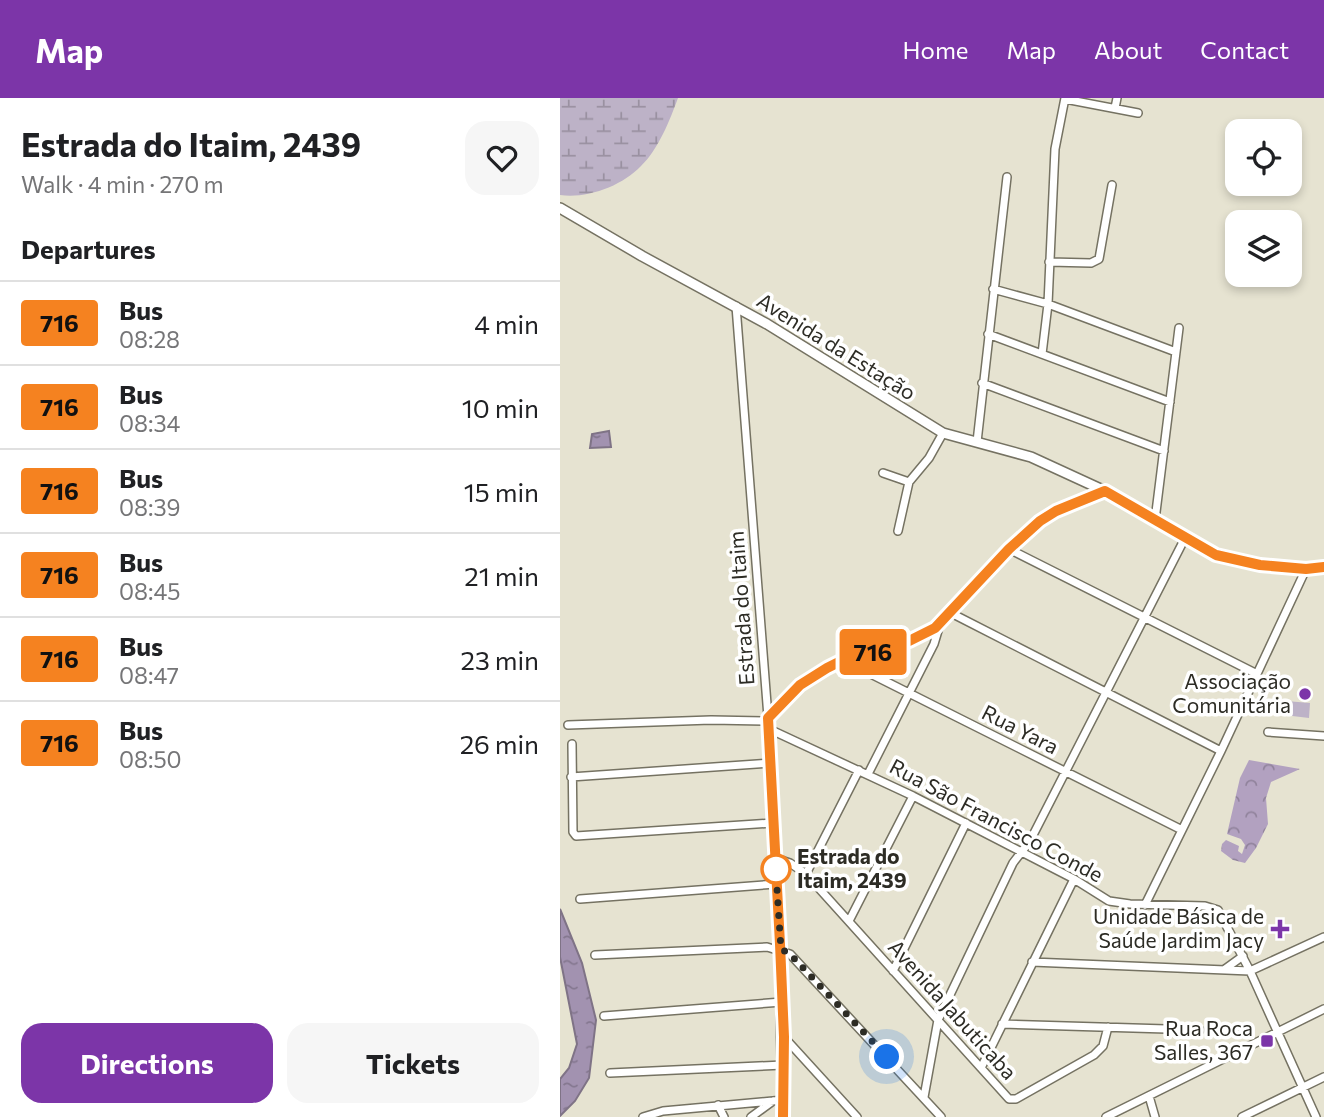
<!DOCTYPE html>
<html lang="en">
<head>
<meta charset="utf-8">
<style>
	:root { --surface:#fff; --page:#f6f6f6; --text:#202124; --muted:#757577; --line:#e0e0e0; --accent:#7c35a8 }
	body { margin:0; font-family:Commissioner,sans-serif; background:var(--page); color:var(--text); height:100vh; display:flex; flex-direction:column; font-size:26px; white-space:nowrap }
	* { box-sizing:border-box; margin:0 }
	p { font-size:23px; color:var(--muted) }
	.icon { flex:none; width:38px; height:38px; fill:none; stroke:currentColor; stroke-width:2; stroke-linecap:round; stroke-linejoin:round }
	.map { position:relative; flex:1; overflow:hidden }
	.panel { display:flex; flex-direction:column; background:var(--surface); width:560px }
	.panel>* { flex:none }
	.badge { padding:0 14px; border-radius:5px; font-size:24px; line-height:46px }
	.controls { position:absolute; left:665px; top:21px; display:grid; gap:14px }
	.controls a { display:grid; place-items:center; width:77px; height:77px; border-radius:14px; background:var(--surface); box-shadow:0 4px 10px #0003; font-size:35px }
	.you { position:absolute; width:35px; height:35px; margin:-18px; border:5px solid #fff; border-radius:50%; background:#1a73e8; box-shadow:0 0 0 10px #1a73e833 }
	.map>.badge { position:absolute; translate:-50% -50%; box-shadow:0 0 0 4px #fff }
	h2 { padding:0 21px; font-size:26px; line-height:63px }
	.round { display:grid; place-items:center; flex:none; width:74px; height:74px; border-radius:21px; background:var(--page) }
	.headline { display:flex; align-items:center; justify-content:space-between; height:119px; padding:0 21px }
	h1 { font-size:33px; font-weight:700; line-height:52px }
	.button { display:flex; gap:14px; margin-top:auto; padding:14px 21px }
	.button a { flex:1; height:80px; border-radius:21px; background:var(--accent); color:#fff; font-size:28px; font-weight:700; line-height:80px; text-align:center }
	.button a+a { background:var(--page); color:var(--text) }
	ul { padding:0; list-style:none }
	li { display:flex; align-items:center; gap:21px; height:84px; padding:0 21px; border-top:2px solid var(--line) }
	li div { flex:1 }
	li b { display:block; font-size:26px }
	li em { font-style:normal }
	li .badge { min-width:77px; font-weight:700; text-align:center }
	header { display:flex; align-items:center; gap:42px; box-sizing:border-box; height:98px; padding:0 35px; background:var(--accent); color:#fff }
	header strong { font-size:33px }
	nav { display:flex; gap:38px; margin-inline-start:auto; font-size:24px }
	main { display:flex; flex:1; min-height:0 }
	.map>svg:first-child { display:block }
	.forest { fill:url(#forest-crowns) }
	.wetland { fill:url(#wetland-marsh) }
	.garden { fill:#bdb2c7 }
	.water { fill:url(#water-ripples); stroke:#7f7386; stroke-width:2 }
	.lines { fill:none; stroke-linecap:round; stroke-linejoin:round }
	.minor-casing { stroke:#757262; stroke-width:10 }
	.tertiary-casing { stroke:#757262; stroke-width:12 }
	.minor { stroke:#fff; stroke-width:7 }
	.tertiary { stroke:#fff; stroke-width:9 }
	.line-casing { stroke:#fff; stroke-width:16 }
	.line { stroke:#f58220; stroke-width:10 }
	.walk { stroke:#2d2c25; stroke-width:7; stroke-dasharray:0 12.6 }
	.poi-dot { fill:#7c35a8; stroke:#fff; stroke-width:2.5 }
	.stop-dot { fill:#fff; stroke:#f58220; stroke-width:3.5 }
	.labels { text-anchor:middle; stroke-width:7; stroke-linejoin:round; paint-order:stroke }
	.street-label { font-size:21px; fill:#2d2c25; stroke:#fff }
	.poi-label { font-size:21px; fill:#2d2c25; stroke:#fff; text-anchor:end }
	.stop-label { font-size:21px; font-weight:bold; fill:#2d2c25; stroke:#fff; text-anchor:start }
</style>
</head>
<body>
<header>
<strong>Map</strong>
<nav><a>Home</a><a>Map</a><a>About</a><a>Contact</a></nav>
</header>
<main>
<section class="panel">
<div class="headline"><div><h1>Estrada do Itaim, 2439</h1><p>Walk · 4 min · 270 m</p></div><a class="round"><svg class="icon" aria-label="heart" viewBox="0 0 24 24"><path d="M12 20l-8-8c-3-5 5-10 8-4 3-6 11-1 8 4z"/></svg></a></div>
<h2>Departures</h2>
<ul>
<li><span class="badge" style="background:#f58220;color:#111">716</span><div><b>Bus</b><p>08:28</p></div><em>4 min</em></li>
<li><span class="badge" style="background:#f58220;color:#111">716</span><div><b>Bus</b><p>08:34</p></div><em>10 min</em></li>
<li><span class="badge" style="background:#f58220;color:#111">716</span><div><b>Bus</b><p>08:39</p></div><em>15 min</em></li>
<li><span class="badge" style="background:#f58220;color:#111">716</span><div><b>Bus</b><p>08:45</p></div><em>21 min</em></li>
<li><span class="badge" style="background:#f58220;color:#111">716</span><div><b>Bus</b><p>08:47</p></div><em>23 min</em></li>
<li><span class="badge" style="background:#f58220;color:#111">716</span><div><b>Bus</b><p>08:50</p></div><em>26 min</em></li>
</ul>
<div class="button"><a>Directions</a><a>Tickets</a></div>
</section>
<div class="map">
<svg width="764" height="1019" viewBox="0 0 764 1019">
	<defs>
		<pattern id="forest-crowns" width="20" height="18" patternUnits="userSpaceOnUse" patternTransform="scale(1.75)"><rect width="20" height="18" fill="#b2a1c0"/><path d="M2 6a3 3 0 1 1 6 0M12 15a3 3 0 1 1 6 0" fill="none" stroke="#91839c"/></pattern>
		<pattern id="wetland-marsh" width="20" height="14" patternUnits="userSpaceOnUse" patternTransform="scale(1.75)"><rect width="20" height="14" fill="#bdb2c7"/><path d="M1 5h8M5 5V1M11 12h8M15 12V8" fill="none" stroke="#9a91a1"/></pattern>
		<pattern id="water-ripples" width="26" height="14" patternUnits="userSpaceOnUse" patternTransform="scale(1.75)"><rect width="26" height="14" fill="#a292b0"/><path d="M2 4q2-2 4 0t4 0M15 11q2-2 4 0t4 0" fill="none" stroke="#84778f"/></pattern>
	</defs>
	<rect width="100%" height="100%" fill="#e6e3d1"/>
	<!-- forest -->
	<path class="forest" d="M689 662 740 671 711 684 706 700 708 726 696 750 685 765 673 762 661 753 662 746 666 742 679 748 678 753 682 756 685 747 681 741 667 736 680 680Z"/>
	<!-- wetland -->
	<path class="wetland" d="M0 0H118C110 22 98 52 81 68 62 88 27 101 0 97Z"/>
	<!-- garden -->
	<path class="garden" d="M726 603 750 605 749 620 724 617Z"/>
	<!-- water -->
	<path class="water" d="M49 333 51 349 30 350 32 336Z
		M0 811 22 865 36 922 29 980 15 1003 0 1018V981L9 970 17 946 0 859Z"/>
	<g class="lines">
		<!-- minor casing -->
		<g class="minor-casing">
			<path id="minor" d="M505 1 578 15
				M555 10 557 0
				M489 164 531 165 539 161 552 87
				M433 191 488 206 616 254
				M176 208 208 619
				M428 236 610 304
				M482 256 488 206 495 51 505 0
				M422 285 604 353
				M417 344 447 79
				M323 375 349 384
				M595 422 619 230
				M338 433 349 384 369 360 383 335
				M449 451 697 576
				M391 515 661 653
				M283 562 622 732
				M8 627 151 622 208 623
				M209 631 353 698 514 781 549 803 570 806 645 808 658 812 690 873 756 1019
				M708 634 764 638
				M12 646 13 734 16 738 213 725
				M308 676 374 546 380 526
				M11 679 211 665
				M215 760 230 765 246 776 449 1001H456L534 957 543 948 548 929
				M246 776 299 672
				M20 801 216 786
				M585 807 661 653 746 471
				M289 823 353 698
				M35 857 207 849 230 856 381 1019
				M472 864 690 873 764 839
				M665 871 683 858
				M333 873 406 725
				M44 918 222 904
				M442 926 640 932
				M224 939 297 1019
				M421 970 514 781
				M50 975 223 967
				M589 998 595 1019
				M364 999 378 922 453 765 470 743 625 440
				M158 1007 164 1019
				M83 1019 103 1013 223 1002
				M191 1019 213 1003
				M546 1019 764 911
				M682 1019 764 979"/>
		</g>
		<!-- tertiary casing -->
		<g class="tertiary-casing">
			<path id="tertiary" d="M0 110 82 158 207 226 383 335 471 359 545 393
				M223 1019 220 846 208 619 240 587 267 570 283 562 349 543 375 530 449 451 480 423 496 413 545 393 656 457 700 467 746 471 764 469"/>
		</g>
		<!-- minor -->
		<use href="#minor" class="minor"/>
		<!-- tertiary -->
		<use href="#tertiary" class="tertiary"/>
	</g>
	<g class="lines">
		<!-- line casing -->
		<g class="line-casing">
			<path id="line" d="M223 1019 224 939 220 846 208 620 240 587 267 570 283 562 349 543 375 530 449 451 480 423 496 413 545 393 656 457 700 467 746 471 764 469"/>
		</g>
		<!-- line -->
		<use href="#line" class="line"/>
		<!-- walk -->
		<path class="walk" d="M216 771 222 762 215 760 221 851 230 856 327 959"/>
	</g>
	<!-- markers -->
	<g class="poi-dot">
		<circle cx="745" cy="596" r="7"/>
		<path d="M716.5 820.5h7v7h7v7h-7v7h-7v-7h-7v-7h7z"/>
		<rect x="700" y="936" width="14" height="14" rx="3.5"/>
	</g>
	<circle class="stop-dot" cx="216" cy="771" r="14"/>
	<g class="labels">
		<!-- street labels -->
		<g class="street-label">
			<text transform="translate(276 249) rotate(32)" y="7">Avenida da Estação</text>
			<text transform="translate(182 510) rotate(-94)" y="7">Estrada do Itaim</text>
			<text transform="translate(460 632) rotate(27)" y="7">Rua Yara</text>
			<text transform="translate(436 723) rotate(28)" y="7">Rua São Francisco Conde</text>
			<text transform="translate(392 912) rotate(48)" y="7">Avenida Jabuticaba</text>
		</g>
		<!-- poi labels -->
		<g class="poi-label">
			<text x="731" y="591">Associação<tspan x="731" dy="24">Comunitária</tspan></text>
			<text x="704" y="826">Unidade Básica de<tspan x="704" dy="24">Saúde Jardim Jacy</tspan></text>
			<text x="693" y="938">Rua Roca<tspan x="693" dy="24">Salles, 367</tspan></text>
		</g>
		<!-- stop labels -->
		<g class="stop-label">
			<text x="237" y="766">Estrada do<tspan x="237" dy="24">Itaim, 2439</tspan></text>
		</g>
	</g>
</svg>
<div class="controls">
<a><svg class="icon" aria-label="locate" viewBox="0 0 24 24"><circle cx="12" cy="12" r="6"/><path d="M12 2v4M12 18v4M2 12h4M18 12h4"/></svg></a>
<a><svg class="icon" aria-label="layers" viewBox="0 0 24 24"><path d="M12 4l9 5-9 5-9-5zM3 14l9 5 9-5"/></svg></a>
</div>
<div class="you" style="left:327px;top:959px"></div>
<b class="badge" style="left:313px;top:554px;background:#f58220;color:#111">716</b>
</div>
</main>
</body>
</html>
